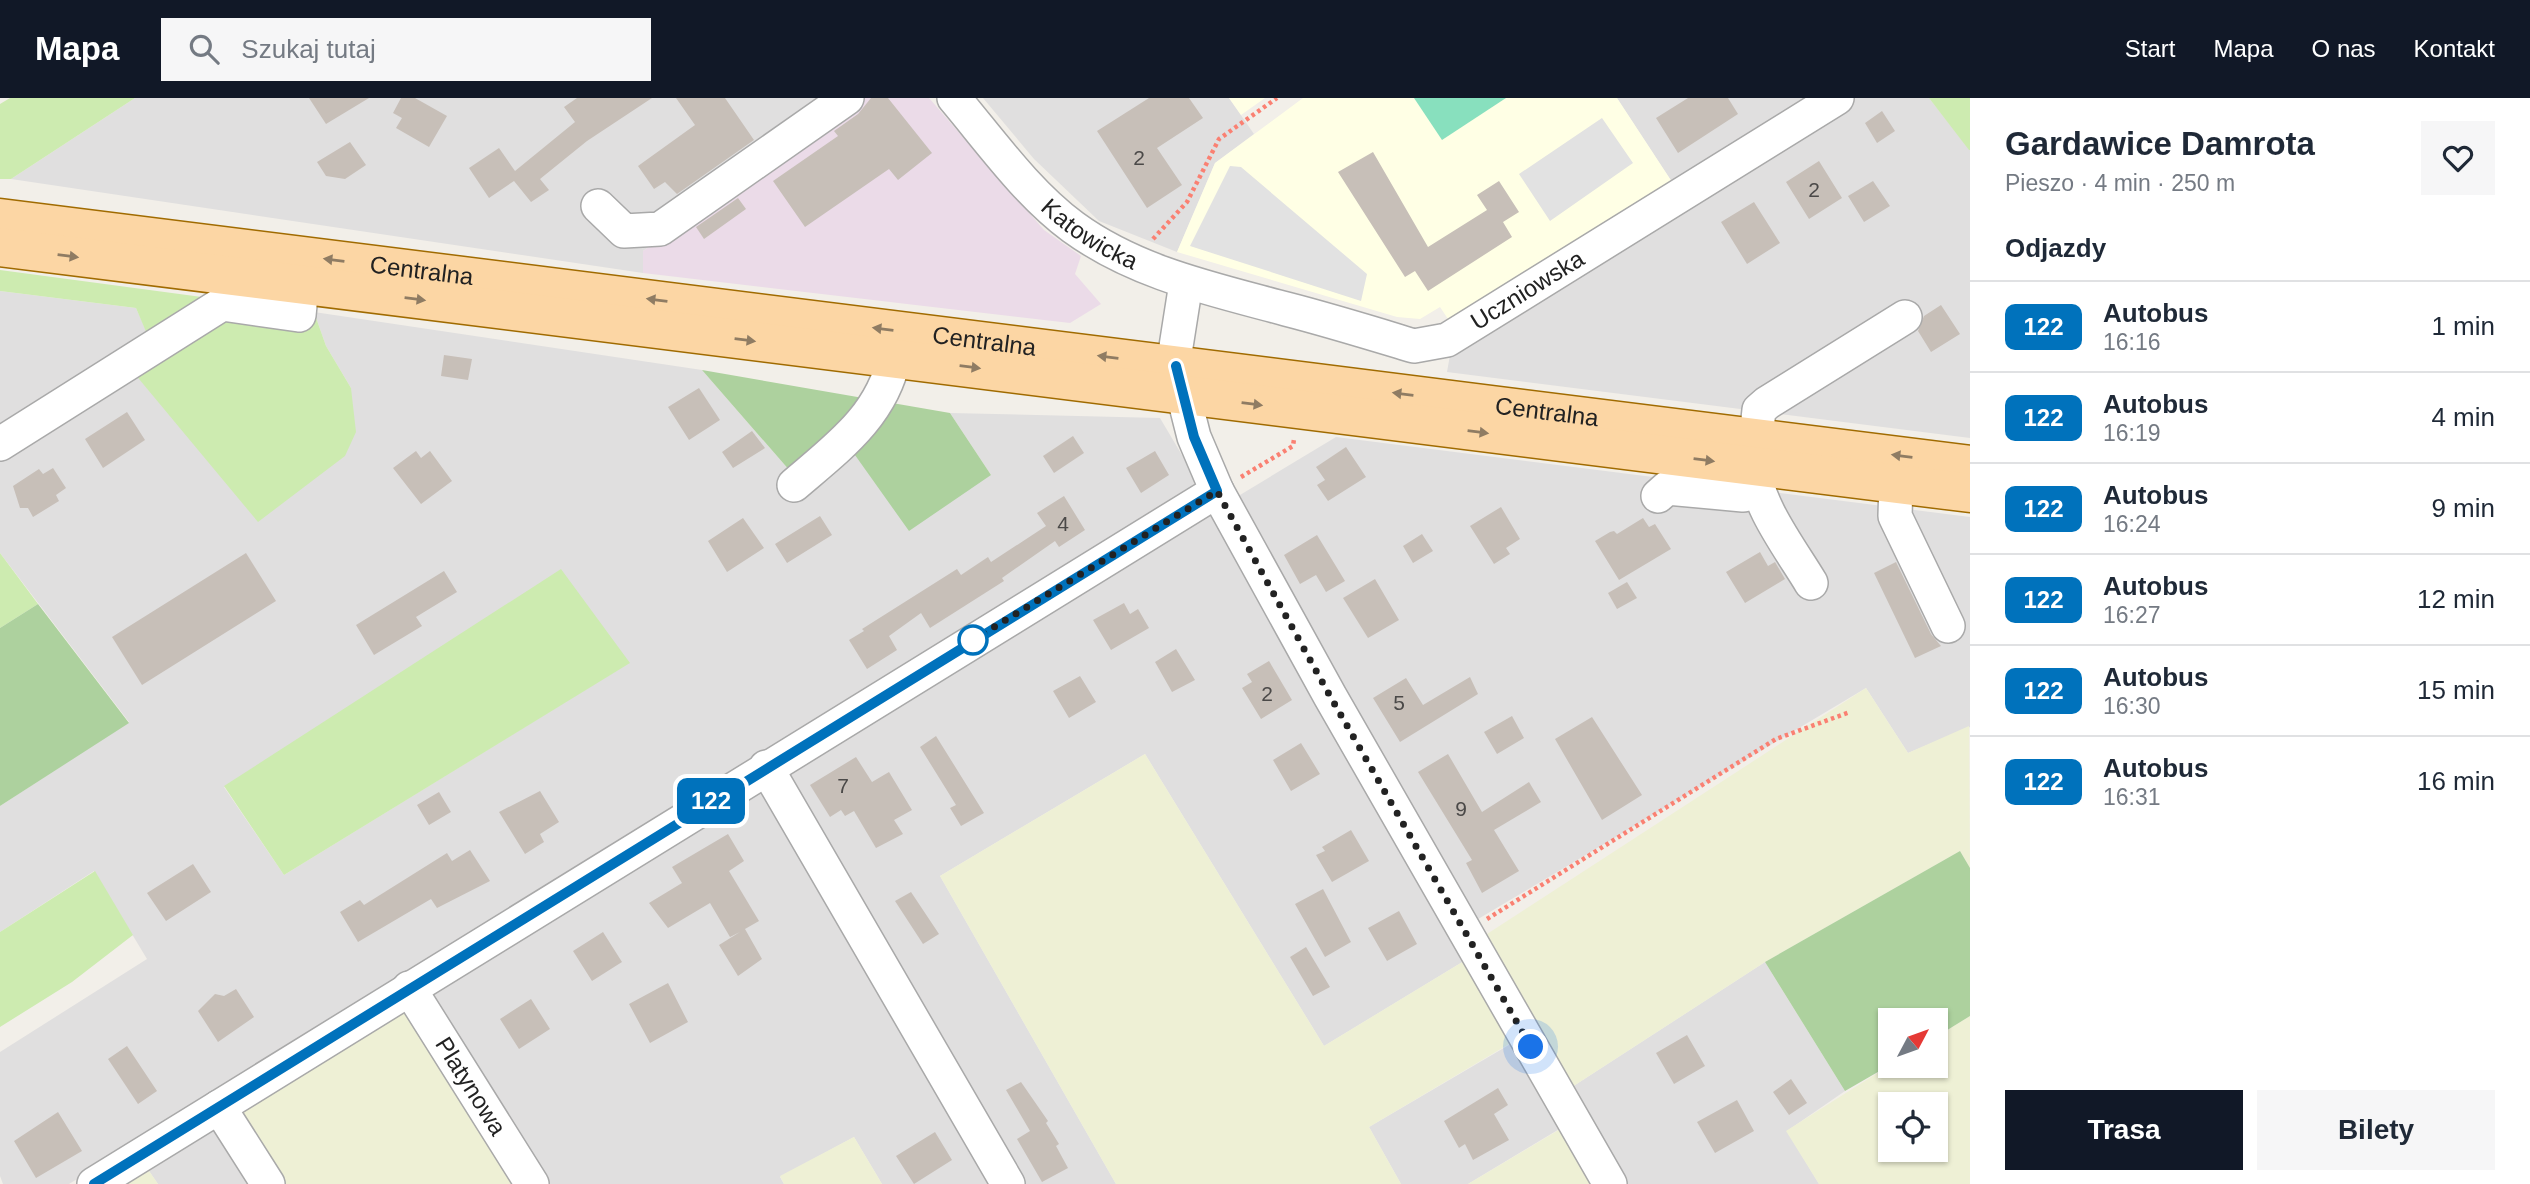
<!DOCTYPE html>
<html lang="pl">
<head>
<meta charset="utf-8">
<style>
	:root { --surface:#fff; --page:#f6f6f7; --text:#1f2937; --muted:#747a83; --line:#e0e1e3; --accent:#111827 }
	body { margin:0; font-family:Arial,sans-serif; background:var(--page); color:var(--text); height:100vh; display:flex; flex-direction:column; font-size:26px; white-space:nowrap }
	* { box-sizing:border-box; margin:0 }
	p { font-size:23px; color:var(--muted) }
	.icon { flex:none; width:38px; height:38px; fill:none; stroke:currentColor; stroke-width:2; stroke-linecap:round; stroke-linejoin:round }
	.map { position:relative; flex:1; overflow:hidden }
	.side { display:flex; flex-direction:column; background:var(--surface); width:560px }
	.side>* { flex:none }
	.badge { padding:0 14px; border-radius:10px; font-size:24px; line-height:46px }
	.needle { width:46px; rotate:49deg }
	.fabs { position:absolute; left:1878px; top:910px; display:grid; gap:14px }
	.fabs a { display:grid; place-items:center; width:70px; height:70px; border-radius:0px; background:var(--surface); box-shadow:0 2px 5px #0004; font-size:35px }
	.you { position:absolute; width:35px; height:35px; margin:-18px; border:5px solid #fff; border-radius:50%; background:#1a73e8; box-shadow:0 0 0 10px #1a73e833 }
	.map>.badge { position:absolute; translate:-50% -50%; box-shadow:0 0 0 4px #fff }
	h2 { padding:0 35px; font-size:26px; line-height:63px }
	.round { display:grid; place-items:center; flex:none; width:74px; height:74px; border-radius:0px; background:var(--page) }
	.headline { display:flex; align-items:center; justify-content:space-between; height:119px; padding:0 35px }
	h1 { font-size:33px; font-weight:700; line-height:52px }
	.action { display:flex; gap:14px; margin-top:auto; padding:14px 35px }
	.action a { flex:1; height:80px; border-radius:0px; background:var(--accent); color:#fff; font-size:28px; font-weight:700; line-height:80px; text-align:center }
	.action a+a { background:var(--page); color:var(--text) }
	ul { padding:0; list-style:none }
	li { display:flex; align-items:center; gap:21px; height:91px; padding:0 35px; border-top:2px solid var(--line) }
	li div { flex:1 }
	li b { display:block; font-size:26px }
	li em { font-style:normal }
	li .badge { min-width:77px; font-weight:700; text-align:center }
	header { display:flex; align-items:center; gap:42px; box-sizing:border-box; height:98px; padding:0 35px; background:var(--accent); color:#fff }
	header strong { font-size:33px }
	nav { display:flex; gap:38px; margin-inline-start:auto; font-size:24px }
	.search { width:490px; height:63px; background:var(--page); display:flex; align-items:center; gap:18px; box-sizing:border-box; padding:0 24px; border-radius:0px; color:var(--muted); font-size:26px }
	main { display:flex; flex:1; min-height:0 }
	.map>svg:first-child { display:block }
	.residential { fill:#e0dfdf; fill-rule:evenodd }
	.industrial { fill:#ebdbe8 }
	.education { fill:#ffffe5 }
	.farmland { fill:#eef0d5; fill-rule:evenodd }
	.grass { fill:#cdebb0 }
	.forest { fill:#add19e }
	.pitch { fill:#88e0be }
	.parking { fill:#e2e2e2 }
	.building { fill:#c7bfb8 }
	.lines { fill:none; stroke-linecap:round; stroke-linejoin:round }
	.minor-casing { stroke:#a9a9a9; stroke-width:36 }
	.major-casing { stroke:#a06b00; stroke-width:41 }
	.path { stroke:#fa8072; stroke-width:4.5; stroke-dasharray:3.5 3.5; stroke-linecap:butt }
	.minor { stroke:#fff; stroke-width:33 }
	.major { stroke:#fcd6a4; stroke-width:38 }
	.oneway { fill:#8f7c63 }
	.line-casing { stroke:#fff; stroke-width:16 }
	.line { stroke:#0072bc; stroke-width:10 }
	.walk { stroke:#222; stroke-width:7; stroke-dasharray:0 12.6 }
	.stop-dot { fill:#fff; stroke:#0072bc; stroke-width:3.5 }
	.labels { text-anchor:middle; stroke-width:5; stroke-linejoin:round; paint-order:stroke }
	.number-label { font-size:21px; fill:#4b4948 }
	.street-label { font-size:24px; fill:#222; stroke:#fff }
</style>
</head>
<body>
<header>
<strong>Mapa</strong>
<div class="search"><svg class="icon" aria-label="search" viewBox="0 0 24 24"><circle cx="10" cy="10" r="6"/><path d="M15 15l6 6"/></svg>Szukaj tutaj</div>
<nav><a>Start</a><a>Mapa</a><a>O nas</a><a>Kontakt</a></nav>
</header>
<main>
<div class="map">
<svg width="1970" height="1086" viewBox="0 0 1970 1086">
	<rect width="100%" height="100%" fill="#f2efe9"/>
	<!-- residential -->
	<path class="residential" d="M135 0H859L643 153V175L11 81Z
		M983 0H1229L1254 36 1215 65 1177 154 1099 123 1034 61Z
		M1617 0H1929L1970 52V340L1447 274 1450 257 1674 87Z
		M0 193 136 210 156 255 351 290 326 248 314 214 702 272 797 381 845 343 991 377 950 315 1160 320 1202 391 69 1086H3L0 1078V954L147 861 94 773 0 834V708L129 624 0 455ZM629 565 284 777 224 689Z
		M1336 339 1970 419V629L1908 655 1866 590 1468 827 1235 400Z
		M1212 411 1469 860 1324 948 1145 656 940 778 1116 1086H882L854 1039 780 1079 784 1086H547L428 896Z
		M1765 864 1845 993 1787 1033 1819 1086H1628L1586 1015 1468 1086H1401L1369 1029 1538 930 1572 989Z
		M236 1015 281 1086H158L149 1073Z"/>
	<!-- industrial -->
	<path class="industrial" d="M859 0H929L1044 132 1081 158 1075 176 1101 206 1070 225 643 175V153Z"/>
	<!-- education -->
	<path class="education" d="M1229 0H1265L1241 17Z
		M1303 0H1617L1674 87 1452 227 1440 209 1420 221 1397 219 1177 154 1215 65Z"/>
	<!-- farmland -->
	<path class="farmland" d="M1866 590 1908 655 1969 628 1970 770 1960 753 1765 864 1572 989 1487 836Z
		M1145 656 1324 948 1469 860 1509 946 1369 1029 1401 1086H1116L940 778Z
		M428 896 547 1086H281L236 1015Z
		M1970 918V1086H1819L1786 1033 1890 967 1936 968V939ZM1890 1006H1936V1052H1890Z
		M1562 1030 1594 1086H1468Z
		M854 1039 882 1086H784L780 1078Z
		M149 1073 158 1086H127Z"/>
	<!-- grass -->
	<path class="grass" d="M10 0H135L11 81H0V6Z
		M1929 0H1970V52H1969Z
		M0 172 314 214 326 248 351 290 356 334 345 358 258 424 134 275 155 255 136 210 0 193Z
		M0 455 38 506 0 530Z
		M561 471 630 565 284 777 224 688Z
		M95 773 133 837 72 884 0 929V834Z"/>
	<!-- forest -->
	<path class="forest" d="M702 272 950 315 991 377 909 433 845 343 797 381Z
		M38 506 129 625 0 708V530Z
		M1960 753 1970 770V918L1936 939V922H1890V967L1845 993 1765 864Z"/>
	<!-- pitch -->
	<path class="pitch" d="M1414 0H1506L1442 42Z"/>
	<!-- parking -->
	<path class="parking" d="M1602 20 1633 65 1550 123 1519 76Z
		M1230 68 1241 69 1367 176 1361 203 1190 148Z"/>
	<!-- building -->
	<path class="building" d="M309 0H369L326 26Z
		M401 0H415L447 18 429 49 396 30 402 20 393 15Z
		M577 0H652L587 43 540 81 549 92 531 104 514 83 489 100 469 70 499 50 515 73 575 24 564 9Z
		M676 0H725L754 42 677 96 665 84 654 91 638 68 695 27Z
		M871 0H888L932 55 898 82 889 71 805 129 773 83 838 38 834 33 858 16Z
		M1149 0H1189L1203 20 1157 50 1182 87 1147 110 1097 33Z
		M1688 0H1728L1738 16 1678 55 1656 20Z
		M1882 13 1895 33 1877 45 1865 25Z
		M350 44 366 67 345 81 326 78 317 64Z
		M1373 54 1428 149 1487 112 1477 97 1499 83 1519 114 1503 124 1512 139 1428 193 1415 173 1405 179 1338 74Z
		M1819 63 1842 100 1809 121 1786 84Z
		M1873 83 1890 108 1864 124 1848 98Z
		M738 100 746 111 704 141 696 129Z
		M1754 104 1780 145 1747 166 1721 124Z
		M1941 207 1960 236 1931 254 1918 233 1924 218Z
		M444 257 472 261 468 282 441 278Z
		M699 290 720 322 689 342 668 309Z
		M127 314 145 342 103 370 85 341Z
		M752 333 765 350 733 370 722 354Z
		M1073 338 1084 355 1054 375 1043 358Z
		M1346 349 1366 379 1328 403 1317 387 1325 382 1316 369Z
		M416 353 421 360 430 353 452 383 421 406 393 370Z
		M1155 353 1169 377 1141 395 1126 370Z
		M53 370 66 390 56 397 59 403 33 419 28 410H20L13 388 39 371 43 376Z
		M1064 398 1085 432 1059 449 1055 443 1002 480 1004 483 930 530 921 515 889 538 897 552 867 571 849 542 864 533 862 531 957 471 961 477 988 459 991 464 1046 428 1037 415Z
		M1501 409 1520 441 1506 450 1510 456 1494 466 1470 428Z
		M820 418 832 437 787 465 775 446Z
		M743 420 764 450 727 474 708 443Z
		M1643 420 1649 429 1655 426 1671 451 1619 482 1595 443 1610 434 1614 433 1617 436Z
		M1422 436 1433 453 1413 465 1403 448Z
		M1317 437 1345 483 1326 494 1316 477 1300 486 1284 457Z
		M1760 454 1768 468 1775 464 1785 481 1745 505 1726 474Z
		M246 455 276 503 142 587 112 539Z
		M1896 464 1931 536 1941 548 1915 560 1874 475Z
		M444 473 457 494 416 519 422 528 374 557 356 527Z
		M1375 481 1399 522 1368 540 1343 500Z
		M1627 484 1637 500 1617 511 1608 495Z
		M1124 505 1130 516 1138 511 1149 530 1111 552 1093 522Z
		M1176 551 1195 582 1172 594 1155 564Z
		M1269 563 1292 602 1261 621 1242 590 1252 584 1247 576Z
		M1080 578 1096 604 1069 620 1053 593Z
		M1470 579 1478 596 1400 644 1373 600 1406 580 1423 607Z
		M1512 618 1524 640 1497 656 1484 634Z
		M1592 619 1642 697 1602 722 1555 641Z
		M936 638 984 715 961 728 950 710 956 707 920 649Z
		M1301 645 1320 676 1291 693 1273 662Z
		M1448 656 1482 714 1529 684 1541 704 1494 732 1519 773 1482 795 1466 765 1472 762 1418 674Z
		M856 659 872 684 889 674 912 712 894 722 903 736 876 750 854 713 845 718 841 712 830 719 810 687Z
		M540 693 559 724 540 736 544 744 525 756 499 714Z
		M439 694 451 714 429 727 417 707Z
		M1351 732 1369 763 1332 784 1316 757 1325 753 1322 749Z
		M728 736 744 763 729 773 759 823 745 831 762 861 738 878 719 847 740 834 730 839 710 805 668 830 649 805 682 785 672 769Z
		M470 752 490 783 437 810 431 801 358 844 340 814 360 802 364 807 447 755 452 763Z
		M193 766 211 794 166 823 147 795Z
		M1323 791 1351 844 1325 859 1295 806Z
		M911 794 939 836 923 846 895 803Z
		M1399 813 1417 846 1387 863 1368 830Z
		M603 834 622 864 592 883 573 853Z
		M1306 849 1330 889 1313 898 1290 859Z
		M668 885 688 924 650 945 629 906Z
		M236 891 254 919 218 944 198 913 215 896 224 898Z
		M531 901 550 931 519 951 500 921Z
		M1687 937 1705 968 1674 986 1656 955Z
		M127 948 157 993 138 1006 108 961Z
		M1791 981 1807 1005 1789 1017 1773 994Z
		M1021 984 1048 1023 1046 1025 1059 1046 1056 1048 1068 1070 1042 1084 1017 1041 1030 1033 1006 992Z
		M1498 990 1508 1007 1494 1016 1509 1042 1473 1062 1465 1046 1459 1050 1444 1023Z
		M1737 1002 1754 1033 1715 1055 1697 1024Z
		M58 1014 82 1053 36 1080 14 1043Z
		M935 1034 952 1062 914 1086 896 1058Z"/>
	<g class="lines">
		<!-- minor casing -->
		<g class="minor-casing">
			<g id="minor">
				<path id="s1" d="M954 0C991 44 1027 95 1073 129 1136 175 1212 191 1286 211 1329 222 1371 235 1414 248L1447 242 1837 0"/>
				<path d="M598 108 624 133 660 131 847 0"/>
				<path d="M1756 340 1759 312 1767 305 1905 219"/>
				<path d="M0 346 222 206 299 217 302 187"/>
				<path d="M1755 368C1754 404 1792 453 1811 485"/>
				<path d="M1896 385 1895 418 1948 528"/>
				<path d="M794 387C837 350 882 318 894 260"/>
				<path d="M1217 393 1330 598 1610 1086"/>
				<path d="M1658 398 1667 390 1743 397 1754 383"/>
				<path d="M766 669 1008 1086"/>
				<path id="s2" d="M409 890 532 1086"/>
				<path d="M219 1009 268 1086"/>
				<path d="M94 1086 1217 393 1194 339 1176 268 1175 255 1186 185"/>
			</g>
		</g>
		<!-- major casing -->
		<g class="major-casing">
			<g id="major">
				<path id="s3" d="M0 120 1970 367"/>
				<path d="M0 149 1970 395"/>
			</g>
		</g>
		<!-- path -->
		<path class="path" d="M1153 141 1187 104 1219 41 1277 0
			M1241 379 1293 348 1294 341
			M1487 821 1776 641 1850 614"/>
		<!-- minor -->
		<use href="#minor" class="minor"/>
		<!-- major -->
		<use href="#major" class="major"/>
	</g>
	<!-- one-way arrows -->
	<defs><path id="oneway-solid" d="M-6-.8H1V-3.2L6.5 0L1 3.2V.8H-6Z" transform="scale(1.75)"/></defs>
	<g class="oneway">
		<use href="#oneway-solid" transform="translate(68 158) rotate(7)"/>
		<use href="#oneway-solid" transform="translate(334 162) rotate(-173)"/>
		<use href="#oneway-solid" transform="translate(415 201) rotate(7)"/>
		<use href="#oneway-solid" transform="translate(657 202) rotate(-173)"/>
		<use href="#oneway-solid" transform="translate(883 231) rotate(-173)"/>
		<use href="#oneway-solid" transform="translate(745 242) rotate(7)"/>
		<use href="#oneway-solid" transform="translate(1108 259) rotate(-173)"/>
		<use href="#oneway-solid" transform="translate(970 269) rotate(7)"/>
		<use href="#oneway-solid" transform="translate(1403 296) rotate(-173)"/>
		<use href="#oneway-solid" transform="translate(1252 306) rotate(7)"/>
		<use href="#oneway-solid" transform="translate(1478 334) rotate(7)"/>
		<use href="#oneway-solid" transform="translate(1902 358) rotate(-173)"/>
		<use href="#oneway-solid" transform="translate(1704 362) rotate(7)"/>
	</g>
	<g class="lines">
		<!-- line casing -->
		<g class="line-casing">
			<path id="line" d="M94 1086 1217 393 1194 339 1176 268"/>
		</g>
		<!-- line -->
		<use href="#line" class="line"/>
		<!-- walk -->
		<path class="walk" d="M973 542 1217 393 1330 598 1531 949"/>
	</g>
	<!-- markers -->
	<circle class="stop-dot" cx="973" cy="542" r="14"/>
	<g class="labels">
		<!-- number labels -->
		<g class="number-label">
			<text x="1139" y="67">2</text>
			<text x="1814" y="99">2</text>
			<text x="1063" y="433">4</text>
			<text x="1267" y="603">2</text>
			<text x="1399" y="612">5</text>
			<text x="843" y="695">7</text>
			<text x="1461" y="718">9</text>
		</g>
		<!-- street labels -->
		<g class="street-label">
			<text dy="8" stroke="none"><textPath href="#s1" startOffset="194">Katowicka</textPath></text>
			<text dy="8" stroke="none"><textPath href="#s3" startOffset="425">Centralna</textPath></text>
			<text dy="8" stroke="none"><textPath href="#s1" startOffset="667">Uczniowska</textPath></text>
			<text dy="8" stroke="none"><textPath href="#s3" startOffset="992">Centralna</textPath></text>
			<text dy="8" stroke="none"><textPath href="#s3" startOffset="1559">Centralna</textPath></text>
			<text dy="8" stroke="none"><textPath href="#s2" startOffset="116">Platynowa</textPath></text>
		</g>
	</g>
</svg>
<div class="fabs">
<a><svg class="needle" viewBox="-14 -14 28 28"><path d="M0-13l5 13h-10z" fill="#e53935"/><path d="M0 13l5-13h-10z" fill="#747a83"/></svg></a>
<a><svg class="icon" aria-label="locate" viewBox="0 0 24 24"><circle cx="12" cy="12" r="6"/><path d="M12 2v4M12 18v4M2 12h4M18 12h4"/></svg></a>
</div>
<div class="you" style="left:1531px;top:949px"></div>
<b class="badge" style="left:711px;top:703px;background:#0072bc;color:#fff">122</b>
</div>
<section class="side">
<div class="headline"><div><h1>Gardawice Damrota</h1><p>Pieszo · 4 min · 250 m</p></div><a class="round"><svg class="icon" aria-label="heart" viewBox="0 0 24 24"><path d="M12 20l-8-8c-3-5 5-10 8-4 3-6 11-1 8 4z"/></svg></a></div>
<h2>Odjazdy</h2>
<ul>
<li><span class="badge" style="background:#0072bc;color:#fff">122</span><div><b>Autobus</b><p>16:16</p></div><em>1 min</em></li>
<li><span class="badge" style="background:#0072bc;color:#fff">122</span><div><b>Autobus</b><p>16:19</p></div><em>4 min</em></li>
<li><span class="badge" style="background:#0072bc;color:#fff">122</span><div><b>Autobus</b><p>16:24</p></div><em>9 min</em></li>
<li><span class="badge" style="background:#0072bc;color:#fff">122</span><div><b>Autobus</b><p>16:27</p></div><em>12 min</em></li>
<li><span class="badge" style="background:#0072bc;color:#fff">122</span><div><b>Autobus</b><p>16:30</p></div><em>15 min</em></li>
<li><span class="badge" style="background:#0072bc;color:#fff">122</span><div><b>Autobus</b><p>16:31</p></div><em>16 min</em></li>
</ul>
<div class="action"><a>Trasa</a><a>Bilety</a></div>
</section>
</main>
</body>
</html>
